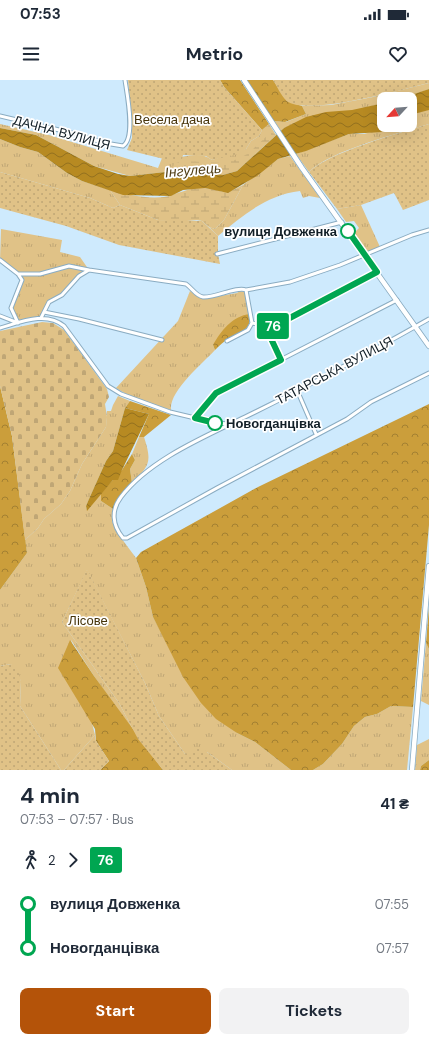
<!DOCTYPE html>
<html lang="en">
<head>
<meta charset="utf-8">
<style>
	:root { --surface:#fff; --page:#f2f2f3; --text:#1f2937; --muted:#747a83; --accent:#b45309 }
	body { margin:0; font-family:"DM Sans",sans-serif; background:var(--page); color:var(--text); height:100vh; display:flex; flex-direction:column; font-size:15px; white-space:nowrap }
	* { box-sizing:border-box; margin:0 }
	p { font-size:13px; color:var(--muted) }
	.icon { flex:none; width:22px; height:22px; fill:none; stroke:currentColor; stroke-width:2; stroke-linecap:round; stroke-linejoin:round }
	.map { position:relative; height:690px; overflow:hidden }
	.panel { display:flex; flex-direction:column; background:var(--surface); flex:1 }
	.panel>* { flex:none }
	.badge { padding:0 8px; border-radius:3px; font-size:14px; line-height:26px }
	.needle { width:26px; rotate:244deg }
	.fabs { position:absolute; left:377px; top:12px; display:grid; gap:8px }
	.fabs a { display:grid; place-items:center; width:40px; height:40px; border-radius:8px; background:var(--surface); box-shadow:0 4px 16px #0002; font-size:20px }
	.map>.badge { position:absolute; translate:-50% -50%; box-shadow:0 0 0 2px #fff }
	.legs { display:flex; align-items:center; gap:6px; height:44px; padding:0 20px; font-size:13px }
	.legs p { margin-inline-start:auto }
	.overview { display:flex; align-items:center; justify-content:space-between; height:68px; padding:0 20px }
	h1 { font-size:22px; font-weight:700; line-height:30px }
	.cta { display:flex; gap:8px; margin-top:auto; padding:8px 20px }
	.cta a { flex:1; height:46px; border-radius:8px; background:var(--accent); color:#fff; font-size:16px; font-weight:700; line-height:46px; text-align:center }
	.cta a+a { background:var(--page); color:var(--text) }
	ul { padding:0 20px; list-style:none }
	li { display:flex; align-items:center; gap:14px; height:44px; font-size:15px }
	li i { display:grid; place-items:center; width:6px; height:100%; margin:0 5px; background:currentColor }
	li i::after { content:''; width:10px; height:10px; margin:-5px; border:3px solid; border-radius:50%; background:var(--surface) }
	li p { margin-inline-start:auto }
	li:first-child i { background:linear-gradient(#0000 50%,currentColor 0) }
	li:last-child i { background:linear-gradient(currentColor 50%,#0000 0) }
	.status { display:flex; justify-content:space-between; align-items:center; height:28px; padding:0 20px; background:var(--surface); direction:ltr }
	.status svg { height:11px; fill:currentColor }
	header { display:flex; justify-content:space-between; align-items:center; height:52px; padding:0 20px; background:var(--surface); font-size:18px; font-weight:700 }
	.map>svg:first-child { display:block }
	.grass { fill:url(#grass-tufts) }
	.forest { fill:url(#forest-crowns) }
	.wetland { fill:url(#wetland-marsh) }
	.cemetery { fill:url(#cemetery-stones) }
	.garden { fill:url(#garden-dots) }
	.water { fill:url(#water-waves) }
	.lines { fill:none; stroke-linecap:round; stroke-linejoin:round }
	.street-casing { stroke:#8aacc2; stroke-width:5 }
	.primary-casing { stroke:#8aacc2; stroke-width:6 }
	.street { stroke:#fff; stroke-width:3 }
	.primary { stroke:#fff; stroke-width:4.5 }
	.line-1-casing { stroke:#fff; stroke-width:9 }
	.line-1 { stroke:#00a651; stroke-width:6 }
	.stop-1-dot { fill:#fff; stroke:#00a651; stroke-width:2 }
	.labels { text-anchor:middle; stroke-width:3.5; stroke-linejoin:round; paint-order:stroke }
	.park-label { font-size:13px; fill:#47340a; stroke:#fff }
	.street-label { font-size:13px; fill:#121f27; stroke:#fff }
	.stop-label { font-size:13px; font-weight:bold; fill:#121f27; stroke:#fff; text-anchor:end }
	.water-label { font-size:14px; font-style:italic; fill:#513e16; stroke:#fff }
</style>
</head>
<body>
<div class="status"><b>07:53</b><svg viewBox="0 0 49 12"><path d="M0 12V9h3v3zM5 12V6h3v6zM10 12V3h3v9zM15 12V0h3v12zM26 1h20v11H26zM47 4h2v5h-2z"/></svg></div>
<header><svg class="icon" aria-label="menu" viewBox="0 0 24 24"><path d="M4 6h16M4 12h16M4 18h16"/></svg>Metrio<svg class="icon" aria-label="heart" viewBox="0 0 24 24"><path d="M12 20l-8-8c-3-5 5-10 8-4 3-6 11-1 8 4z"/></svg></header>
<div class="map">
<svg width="429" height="690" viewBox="0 0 429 690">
	<defs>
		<pattern id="grass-tufts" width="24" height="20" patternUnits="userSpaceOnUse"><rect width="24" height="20" fill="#e0c287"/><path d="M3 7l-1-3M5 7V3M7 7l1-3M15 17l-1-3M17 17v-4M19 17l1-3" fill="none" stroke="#bfa675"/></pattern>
		<pattern id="forest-crowns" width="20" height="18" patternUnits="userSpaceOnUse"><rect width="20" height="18" fill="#cb9e3b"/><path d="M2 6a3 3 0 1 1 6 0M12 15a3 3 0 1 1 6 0" fill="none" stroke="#a38032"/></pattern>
		<pattern id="wetland-marsh" width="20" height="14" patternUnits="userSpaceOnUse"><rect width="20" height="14" fill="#e0c287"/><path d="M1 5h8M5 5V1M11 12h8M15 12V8" fill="none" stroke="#bfa675"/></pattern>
		<pattern id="cemetery-stones" width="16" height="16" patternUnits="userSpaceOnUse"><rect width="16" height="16" fill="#e0c287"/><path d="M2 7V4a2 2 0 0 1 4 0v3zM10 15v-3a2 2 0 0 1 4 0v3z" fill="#bfa675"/></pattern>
		<pattern id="garden-dots" width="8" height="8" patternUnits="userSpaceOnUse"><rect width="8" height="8" fill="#e0c287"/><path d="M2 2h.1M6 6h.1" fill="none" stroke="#bfa675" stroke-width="1.8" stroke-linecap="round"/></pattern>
		<pattern id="water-waves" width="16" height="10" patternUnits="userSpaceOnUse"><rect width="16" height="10" fill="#b78a22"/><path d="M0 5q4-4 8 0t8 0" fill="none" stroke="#93701e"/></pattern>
	</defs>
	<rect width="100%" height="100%" fill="#ceeafd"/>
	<!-- grass -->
	<path class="grass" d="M429 3V9C413 15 401 19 384 19V23L284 48 281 51 274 41 286 42 306 34 302 26 331 25 373 17Z
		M425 30H429V44C400 53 329 71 309 92L296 74 349 54H364L395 45H410V35Z
		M0 44 49 55 158 88 162 78C178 82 196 68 212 80L246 69 251 61 259 56 262 50 269 44 276 55 243 84 223 95 210 93 185 96 165 92 130 96 94 86 36 55 0 48Z
		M0 59 20 67 38 72 67 93 82 101 110 110 120 125 113 128 90 118 0 92Z
		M290 76 320 118 309 116 303 118 300 111C267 115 243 135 218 156L209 147 215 149 224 140 243 105 278 79Z
		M361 125 380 167 366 172 353 154 359 148 354 141 346 142 337 129Z
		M1 149 62 160 60 172 80 177 89 190 84 192 62 215 49 222 41 238 18 243 11 228 20 208 21 197 0 181Z
		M190 211 203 219 237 213 240 211 246 212 250 234 213 265 215 270C202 284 169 311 171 330L133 318 116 308 178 241Z
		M118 316 130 321 125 328 113 371 106 381 86 426 87 430 101 413V421L113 429 112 441 116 451 136 478 146 507 153 537 166 561 237 653 255 662 291 690H232L207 672 185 674 159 636 145 603 87 490 62 542 119 623 138 659 94 596 71 560 95 655 64 690H61L20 626 21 601 11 584 0 586V510L27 473 25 460 38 448 44 439 61 424 70 411 82 384 106 347 107 331H111L113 325Z
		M139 357H144C152 382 150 385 132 403L130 389 135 380 132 374Z
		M426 563 429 569V625L421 621Z
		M391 626 413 627 407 690H313L323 684 342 664 354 646 365 637 377 634Z
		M429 659V680L421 686 420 690H415L417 665Z"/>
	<!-- forest -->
	<path class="forest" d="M220 0H240L269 44 262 50 224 7Z
		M244 0H273L287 21 302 26 306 34 285 42 274 41 271 42Z
		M250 234C251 255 237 251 225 261 221 264 218 267 215 270L213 265C221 251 232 236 250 234Z
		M0 306 12 356 27 473 0 510Z
		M130 321 171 335 144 357H139L149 334 125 328Z
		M429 324V445L413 627 391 626 377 634 365 637 354 646 342 664 323 684 313 690H291L255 662 237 653 216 639 201 623 183 597 153 537 146 507 136 478 141 472 258 407Z
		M132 374 135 380 130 389 132 403 120 415 113 429 101 421V413L122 390Z
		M429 527V569L426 563Z
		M70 560 94 596 163 690H100L109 681 96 661 95 649 58 588Z
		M429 680V690H420L421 686Z"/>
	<!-- wetland -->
	<path class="wetland" d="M271 52 276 55 237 91 223 95 210 93 185 96 168 92 176 83 183 81 224 83 238 79 249 73Z
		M243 105 224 140 215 149 209 147 202 141 197 140 177 142 158 140 120 125 110 110C126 115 156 121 172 115 183 112 192 107 205 108 226 110 221 117 243 105Z"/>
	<!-- cemetery -->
	<path class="cemetery" d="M42 242 53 243 64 250 107 309 109 317 105 324 107 337 106 347 82 384 70 411 61 424 44 439 38 448 25 460 12 356 0 306V251Z"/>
	<!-- garden -->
	<path class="garden" d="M128 0H220L224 7 262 50 259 56 251 61 246 69 238 74 212 80 206 76 183 75 182 79H164L127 70 132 58V46Z
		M273 0H429V3C404 9 306 37 287 21 281 16 277 6 273 0Z
		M429 44V120L403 130 394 113 361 125 337 129 309 92C329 72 400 53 429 44Z
		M0 92 90 118 113 128 120 125 158 140 202 141 218 156V174L220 184 119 165 66 146 0 128Z
		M87 489 145 603 159 636 185 674 200 667 232 690H163L138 659 119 623 62 542Z
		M11 584 17 587 21 601 20 626 61 690H0V586Z
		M95 655 96 661 109 681 100 690H64Z"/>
	<!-- water -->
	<path class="water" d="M429 9V30L410 35V19H399Z
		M384 23V45H395L382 52 349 54 306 71 278 79 257 96 228 113 205 108 183 110 171 116 123 115 82 101 67 93 38 72 20 67 0 59V48L36 55 94 86 118 94 130 96 165 92 185 96 210 93 223 95 237 91 284 48 306 37 326 32 352 30Z
		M125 328 149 334 122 390 118 400H113L87 431 86 426 89 419 106 381 113 371Z"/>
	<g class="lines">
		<!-- street casing -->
		<g class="street-casing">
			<path id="street" d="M0 36 76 54 105 63 123 66C136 58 127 14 125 0
				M217 174 342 142
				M0 180 18 194 22 200 11 228 18 243
				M18 194H40L69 186 89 190
				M246 210 252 243
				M44 232 79 239 162 260
				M0 236 18 243
				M41 238 49 222 62 215 79 196 89 190 186 204C192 208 196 216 203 217 215 218 237 206 246 210L290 202 340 185 412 155 429 150
				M429 239C369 273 307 307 245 337 204 357 149 380 121 417 111 430 112 445 123 458H127L217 408 347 339 371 322 429 293
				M0 248C21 242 46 231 64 246L108 306 121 314 170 332 216 343 229 344
				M267 250 281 280
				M227 261 248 250 252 243 263 245 267 250 377 192
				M297 310 316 354
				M195 338 216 313 397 220"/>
		</g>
		<!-- primary casing -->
		<g class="primary-casing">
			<path id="primary" d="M244 0 302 88 429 266
				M412 690 429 486"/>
		</g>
		<!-- street -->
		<use href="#street" class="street"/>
		<!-- primary -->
		<use href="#primary" class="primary"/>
	</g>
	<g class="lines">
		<!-- line-1 casing -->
		<g class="line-1-casing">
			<path id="line-1" d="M215 343 195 338 216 313 281 280 267 250 377 192 348 151"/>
		</g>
		<!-- line-1 -->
		<use href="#line-1" class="line-1"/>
	</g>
	<!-- markers -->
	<g class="stop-1-dot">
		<circle cx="348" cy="151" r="7"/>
		<circle cx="215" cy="343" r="7"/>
	</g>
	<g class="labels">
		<!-- park labels -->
		<g class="park-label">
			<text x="172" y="44">Весела дача</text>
			<text x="88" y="545">Лісове</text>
		</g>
		<!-- street labels -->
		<g class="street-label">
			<text transform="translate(62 52) rotate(15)" y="5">ДАЧНА ВУЛИЦЯ</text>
			<text transform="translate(334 290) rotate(-28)" y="5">ТАТАРСЬКА ВУЛИЦЯ</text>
		</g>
		<!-- stop labels -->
		<g class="stop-label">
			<text x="337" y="156">вулиця Довженка</text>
			<text x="226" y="348" text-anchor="start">Новогданцівка</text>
		</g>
		<!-- water labels -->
		<g class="water-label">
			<text transform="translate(193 90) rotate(-5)" y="5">Інгулець</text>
		</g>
	</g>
</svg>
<div class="fabs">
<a><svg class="needle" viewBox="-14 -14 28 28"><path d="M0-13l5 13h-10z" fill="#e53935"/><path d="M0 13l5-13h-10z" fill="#747a83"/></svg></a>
</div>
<b class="badge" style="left:273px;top:246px;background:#00a651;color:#fff">76</b>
</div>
<section class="panel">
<div class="overview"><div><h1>4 min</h1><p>07:53 – 07:57 · Bus</p></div><b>41 ₴</b></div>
<div class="legs"><svg class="icon" aria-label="walk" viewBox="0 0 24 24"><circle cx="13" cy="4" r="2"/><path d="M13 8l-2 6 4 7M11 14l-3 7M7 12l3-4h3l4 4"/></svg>2<svg class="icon" aria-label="forward" viewBox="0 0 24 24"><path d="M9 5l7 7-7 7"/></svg><b class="badge" style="background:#00a651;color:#fff">76</b></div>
<ul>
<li><i style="color:#00a651"></i><b>вулиця Довженка</b><p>07:55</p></li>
<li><i style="color:#00a651"></i><b>Новогданцівка</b><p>07:57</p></li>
</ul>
<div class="cta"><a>Start</a><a>Tickets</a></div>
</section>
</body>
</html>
